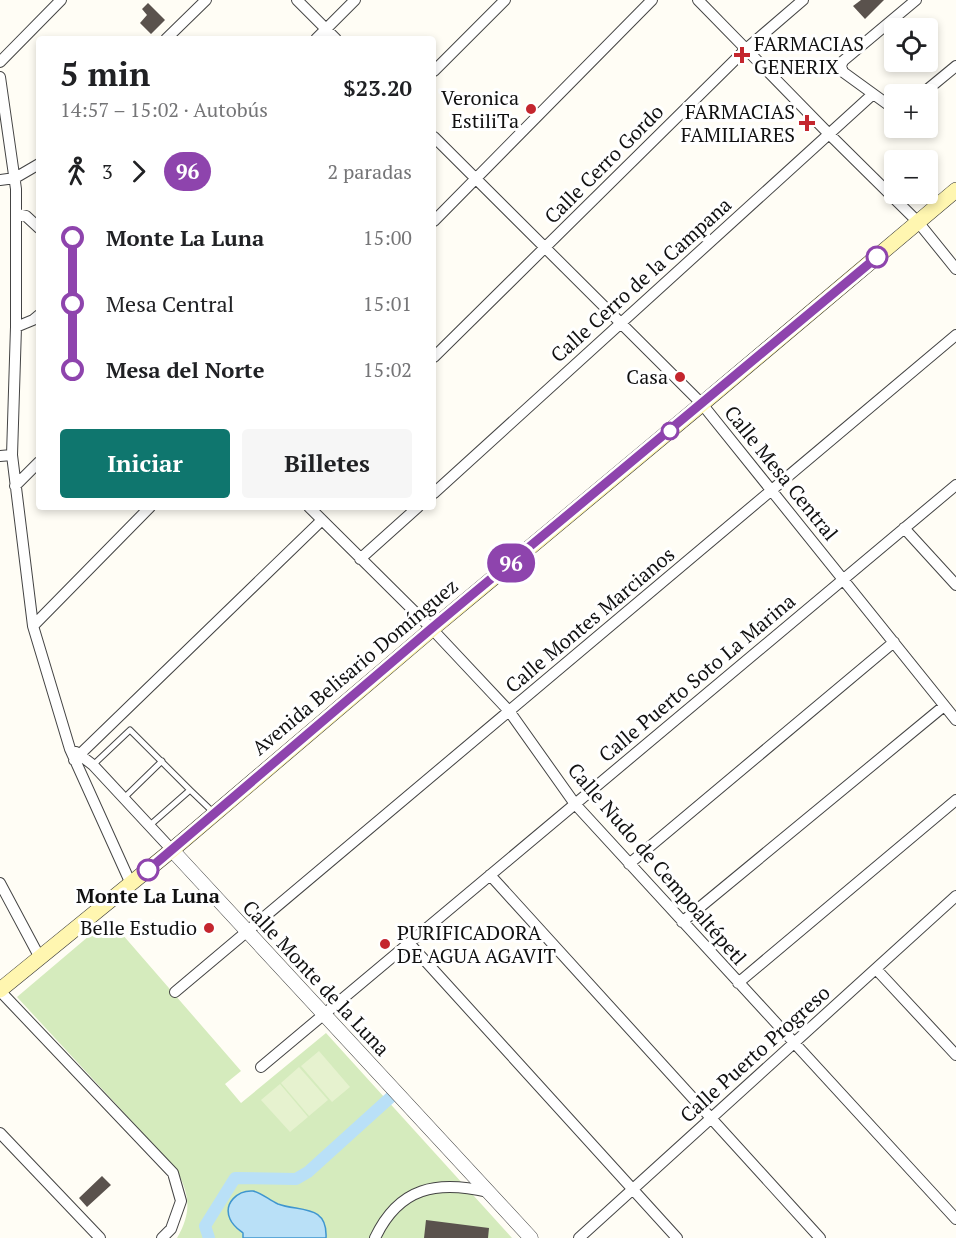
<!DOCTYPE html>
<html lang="es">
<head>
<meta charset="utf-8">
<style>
	:root { --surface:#fff; --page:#f6f6f6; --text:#202124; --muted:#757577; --accent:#0f766e }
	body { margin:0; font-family:"PT Serif",serif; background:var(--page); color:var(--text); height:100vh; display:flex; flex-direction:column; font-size:22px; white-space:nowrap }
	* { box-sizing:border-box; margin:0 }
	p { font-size:20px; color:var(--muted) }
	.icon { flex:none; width:33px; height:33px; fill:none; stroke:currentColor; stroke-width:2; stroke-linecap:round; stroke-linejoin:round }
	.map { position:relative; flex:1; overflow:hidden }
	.sheet { position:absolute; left:36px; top:36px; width:400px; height:474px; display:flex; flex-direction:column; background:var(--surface); border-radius:6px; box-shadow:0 3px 9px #0003 }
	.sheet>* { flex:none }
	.badge { padding:0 12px; border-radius:20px; font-size:21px; line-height:39px }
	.buttons { position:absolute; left:884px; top:18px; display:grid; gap:12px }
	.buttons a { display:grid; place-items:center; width:54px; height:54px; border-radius:6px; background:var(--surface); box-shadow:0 3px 9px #0003; font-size:30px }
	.map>.badge { position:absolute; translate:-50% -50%; box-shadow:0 0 0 3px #fff }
	.legs { display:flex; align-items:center; gap:9px; height:66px; padding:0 24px; font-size:20px }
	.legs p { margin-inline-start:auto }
	.overview { display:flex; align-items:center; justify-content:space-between; height:102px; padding:0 24px }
	h1 { font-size:33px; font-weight:700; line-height:45px }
	.action { display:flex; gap:12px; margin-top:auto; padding:12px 24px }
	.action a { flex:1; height:69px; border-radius:6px; background:var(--accent); color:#fff; font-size:24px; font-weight:700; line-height:69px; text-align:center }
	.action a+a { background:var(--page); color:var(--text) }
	ul { padding:0 24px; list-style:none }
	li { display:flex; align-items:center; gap:21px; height:66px; font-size:22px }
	li i { display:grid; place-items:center; width:9px; height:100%; margin:0 8px; background:currentColor }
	li i::after { content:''; width:15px; height:15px; margin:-8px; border:4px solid; border-radius:50%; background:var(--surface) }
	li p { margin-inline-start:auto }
	li:first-child i { background:linear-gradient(#0000 50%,currentColor 0) }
	li:last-child i { background:linear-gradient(currentColor 50%,#0000 0) }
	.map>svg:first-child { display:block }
	.green { fill:#d5ebbd }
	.pitch { fill:#e6f2cf }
	.water { fill:#b9e0f7; stroke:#3f96cf; stroke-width:1.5 }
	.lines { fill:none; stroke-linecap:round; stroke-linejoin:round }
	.canal { stroke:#b9e0f7; stroke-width:12 }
	.building { fill:#5a524d }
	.service-casing { stroke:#444; stroke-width:7 }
	.minor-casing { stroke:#444; stroke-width:12 }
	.tertiary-casing { stroke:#444; stroke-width:15 }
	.secondary-casing { stroke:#333; stroke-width:16 }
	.service { stroke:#fff; stroke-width:5 }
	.minor { stroke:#fff; stroke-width:10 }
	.tertiary { stroke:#fff; stroke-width:14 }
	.secondary { stroke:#fff6b0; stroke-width:15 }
	.line-1-casing { stroke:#fff; stroke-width:14 }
	.line-1 { stroke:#8e44ad; stroke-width:9 }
	.poi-dot { fill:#c4262e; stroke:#fff; stroke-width:2 }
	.stop-1-dot { fill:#fff; stroke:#8e44ad; stroke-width:3 }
	.labels { text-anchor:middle; stroke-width:6; stroke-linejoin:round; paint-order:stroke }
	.poi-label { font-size:20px; fill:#111; stroke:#fff; text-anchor:end }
	.street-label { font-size:20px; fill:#111; stroke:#fff }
	.stop-label { font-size:20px; font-weight:bold; fill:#111; stroke:#fff }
</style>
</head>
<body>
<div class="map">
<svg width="956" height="1238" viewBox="0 0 956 1238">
	<rect width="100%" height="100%" fill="#fffdf5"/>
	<!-- green -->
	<path class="green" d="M109 919 241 1071 225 1084 241 1103 326 1033 512 1238H177C192 1212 190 1195 176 1169L17 997Z"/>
	<!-- pitch -->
	<path class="pitch" d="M319 1051 350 1087 332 1102 301 1066Z
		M299 1067 328 1100 309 1116 281 1083Z
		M280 1084 308 1117 290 1132 261 1100Z"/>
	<!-- water -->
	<path class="water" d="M253 1191C262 1193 269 1200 278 1204 299 1212 328 1204 326 1238H243V1233C238 1229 233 1226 230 1219 223 1203 238 1190 253 1191Z"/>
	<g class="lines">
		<!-- canal -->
		<path class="canal" d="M209 1238 205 1226 235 1178 296 1179 308 1172 392 1096"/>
	</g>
	<!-- building -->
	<path class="building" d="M861 0H884L865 19 853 6Z
		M148 3 165 20 151 34 140 23 147 15 142 9Z
		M102 1176 111 1185 87 1207 79 1198Z
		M426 1220 489 1228 488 1238H424Z"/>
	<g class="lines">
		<!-- service casing -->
		<g class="service-casing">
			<path id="service" d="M93 765 130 730 190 790 149 826
				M190 790 214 813
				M124 798 162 761"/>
		</g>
		<!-- minor casing -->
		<g class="minor-casing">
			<path id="minor" d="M297 0 336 39
				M698 0 829 134 918 222 956 269
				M166 39 206 0
				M316 39 355 0
				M0 62 61 0
				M434 71 505 0
				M0 77 16 189V327L12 455 33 626 70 749 131 884
				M922 94 956 66
				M894 109 843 72 841 66 843 61 916 0
				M434 137 702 404 956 720
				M0 180 15 178 39 164
				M17 214 26 216 39 228
				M434 221 652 0
				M16 327 33 320 39 315
				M434 357 746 49 803 0
				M0 456 12 455
				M15 486 39 462
				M434 493 873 94
				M309 507 432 629 509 711 575 804 956 1219
				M904 528 956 585
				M360 559 418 507
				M33 626 150 507
				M76 752 93 765 172 850
				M74 760 321 521
				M629 864 894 642
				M490 875 820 1238
				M0 883 40 958
				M682 922 944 706
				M409 943 677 1238
				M876 969 956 1055
				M738 983 956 800
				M0 991 173 1173 181 1201 171 1229 162 1238
				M175 992 956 335
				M261 1067 956 485
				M0 1133 100 1238
				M375 1238C399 1187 437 1180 488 1192
				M579 1238 956 896"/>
		</g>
		<!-- tertiary casing -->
		<g class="tertiary-casing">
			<path id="tertiary" d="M172 850 531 1238"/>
		</g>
		<!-- secondary casing -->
		<g class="secondary-casing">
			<path id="secondary" d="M0 990 172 850 432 629 702 404 956 190"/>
		</g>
		<!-- service -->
		<use href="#service" class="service"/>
		<!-- minor -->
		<use href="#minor" class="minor"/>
		<!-- tertiary -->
		<use href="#tertiary" class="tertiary"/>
		<!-- secondary -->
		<use href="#secondary" class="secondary"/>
	</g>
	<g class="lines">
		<!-- line-1 casing -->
		<g class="line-1-casing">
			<path id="line-1" d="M148 870 432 628 877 257"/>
		</g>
		<!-- line-1 -->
		<use href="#line-1" class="line-1"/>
	</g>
	<!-- markers -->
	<g class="poi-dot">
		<path d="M739 46h6v6h6v6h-6v6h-6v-6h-6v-6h6z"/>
		<circle cx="531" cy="109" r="6"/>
		<path d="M804 114h6v6h6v6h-6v6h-6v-6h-6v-6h6z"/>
		<circle cx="680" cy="377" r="6"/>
		<circle cx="209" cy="928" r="6"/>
		<circle cx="385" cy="944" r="6"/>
	</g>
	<g class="stop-1-dot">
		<circle cx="877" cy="257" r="10"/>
		<circle cx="670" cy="431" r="8"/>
		<circle cx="148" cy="870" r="10"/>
	</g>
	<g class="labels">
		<!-- poi labels -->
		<g class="poi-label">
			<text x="754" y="51" text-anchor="start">FARMACIAS<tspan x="754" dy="23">GENERIX</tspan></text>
			<text x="519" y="105">Veronica<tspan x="519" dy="23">EstiliTa</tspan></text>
			<text x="795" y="119">FARMACIAS<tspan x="795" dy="23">FAMILIARES</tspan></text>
			<text x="668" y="384">Casa</text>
			<text x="197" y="935">Belle Estudio</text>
			<text x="397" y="940" text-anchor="start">PURIFICADORA<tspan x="397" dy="23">DE AGUA AGAVIT</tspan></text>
		</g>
		<!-- street labels -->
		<g class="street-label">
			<text transform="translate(604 164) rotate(-45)" y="7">Calle Cerro Gordo</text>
			<text transform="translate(641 280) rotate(-42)" y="7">Calle Cerro de la Campana</text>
			<text transform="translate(781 473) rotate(51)" y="7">Calle Mesa Central</text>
			<text transform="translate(590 620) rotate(-40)" y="7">Calle Montes Marcianos</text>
			<text transform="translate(355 667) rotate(-40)" y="7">Avenida Belisario Domínguez</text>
			<text transform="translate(697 678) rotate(-40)" y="7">Calle Puerto Soto La Marina</text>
			<text transform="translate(657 864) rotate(49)" y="7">Calle Nudo de Cempoaltépetl</text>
			<text transform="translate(316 978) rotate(47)" y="7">Calle Monte de la Luna</text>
			<text transform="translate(755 1054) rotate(-42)" y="7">Calle Puerto Progreso</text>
		</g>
		<!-- stop labels -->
		<g class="stop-label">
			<text x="148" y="903">Monte La Luna</text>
		</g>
	</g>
</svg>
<div class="buttons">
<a><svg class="icon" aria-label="locate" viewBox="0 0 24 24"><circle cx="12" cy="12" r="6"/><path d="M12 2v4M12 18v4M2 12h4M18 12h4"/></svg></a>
<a>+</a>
<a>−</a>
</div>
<b class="badge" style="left:511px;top:563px;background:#8e44ad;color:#fff">96</b>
<section class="sheet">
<div class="overview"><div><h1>5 min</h1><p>14:57 – 15:02 · Autobús</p></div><b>$23.20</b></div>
<div class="legs"><svg class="icon" aria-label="walk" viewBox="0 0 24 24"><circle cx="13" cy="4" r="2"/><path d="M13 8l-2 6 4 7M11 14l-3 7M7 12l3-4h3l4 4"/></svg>3<svg class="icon" aria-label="forward" viewBox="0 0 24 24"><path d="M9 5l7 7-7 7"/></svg><b class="badge" style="background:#8e44ad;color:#fff">96</b><p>2 paradas</p></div>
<ul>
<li><i style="color:#8e44ad"></i><b>Monte La Luna</b><p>15:00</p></li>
<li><i style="color:#8e44ad"></i><span>Mesa Central</span><p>15:01</p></li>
<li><i style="color:#8e44ad"></i><b>Mesa del Norte</b><p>15:02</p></li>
</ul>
<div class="action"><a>Iniciar</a><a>Billetes</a></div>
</section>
</div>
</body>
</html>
